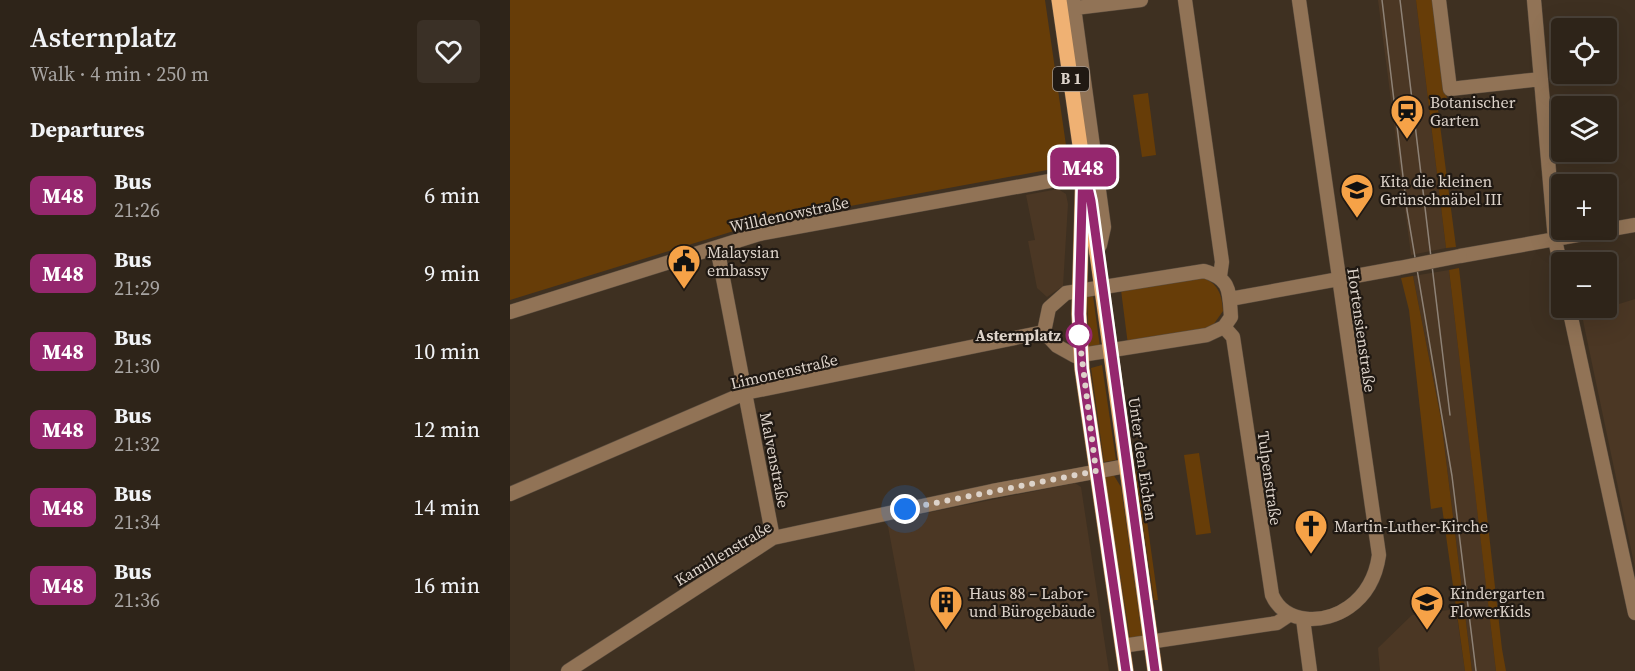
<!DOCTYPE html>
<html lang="en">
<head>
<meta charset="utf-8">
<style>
	:root { --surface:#2e2419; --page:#3a3026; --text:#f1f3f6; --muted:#a7a4a2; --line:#494138 }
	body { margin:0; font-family:"Source Serif 4",serif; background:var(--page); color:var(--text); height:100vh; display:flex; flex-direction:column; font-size:22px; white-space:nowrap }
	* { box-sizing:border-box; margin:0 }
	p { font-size:20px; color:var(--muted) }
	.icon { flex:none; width:33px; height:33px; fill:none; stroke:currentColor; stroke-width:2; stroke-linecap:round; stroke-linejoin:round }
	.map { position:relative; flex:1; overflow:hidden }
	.panel { display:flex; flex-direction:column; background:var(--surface); width:510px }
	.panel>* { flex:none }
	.badge { padding:0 12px; border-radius:9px; font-size:21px; line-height:39px }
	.tools { position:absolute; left:1041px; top:18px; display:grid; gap:12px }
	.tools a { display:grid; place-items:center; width:66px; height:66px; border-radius:6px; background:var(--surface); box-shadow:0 6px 24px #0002,0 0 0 2px var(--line); font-size:30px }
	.you { position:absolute; width:30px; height:30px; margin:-15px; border:4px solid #fff; border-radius:50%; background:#1a73e8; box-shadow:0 0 0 9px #1a73e833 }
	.map>.badge { position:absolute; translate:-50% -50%; box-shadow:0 0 0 3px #fff }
	h2 { padding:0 30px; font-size:22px; line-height:54px }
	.round { display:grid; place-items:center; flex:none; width:63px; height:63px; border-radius:6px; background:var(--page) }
	.summary { display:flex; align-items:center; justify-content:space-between; height:102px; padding:0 30px }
	h1 { font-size:28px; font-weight:600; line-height:45px }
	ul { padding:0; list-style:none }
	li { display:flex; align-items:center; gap:18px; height:78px; padding:0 30px }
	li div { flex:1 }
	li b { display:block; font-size:22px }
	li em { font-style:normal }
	li .badge { min-width:66px; font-weight:700; text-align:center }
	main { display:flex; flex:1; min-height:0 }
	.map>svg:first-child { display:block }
	.built { fill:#4b3724 }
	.green { fill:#673d08 }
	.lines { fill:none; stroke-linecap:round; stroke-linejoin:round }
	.minor-casing { stroke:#5b4d3f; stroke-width:15 }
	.major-casing { stroke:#5b4d3f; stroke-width:16 }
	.minor { stroke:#917356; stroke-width:14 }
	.major { stroke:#efb173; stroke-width:15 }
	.tram { stroke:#8e8276; stroke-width:1.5 }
	.minor-bridge-casing { stroke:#5b4d3f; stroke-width:15; stroke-linecap:butt }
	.minor-bridge { stroke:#917356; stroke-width:14 }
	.line-casing { stroke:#fff; stroke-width:14 }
	.line { stroke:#95276e; stroke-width:9 }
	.walk { stroke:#ddd3ca; stroke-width:6; stroke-dasharray:0 10.8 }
	.stop-dot { fill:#fff; stroke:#95276e; stroke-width:3 }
	.labels { text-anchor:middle; stroke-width:4.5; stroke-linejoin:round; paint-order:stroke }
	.shield { fill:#201913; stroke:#a49b93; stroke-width:1.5 }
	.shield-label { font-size:15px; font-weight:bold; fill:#ddd3ca }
	.poi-label { font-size:16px; fill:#ddd3ca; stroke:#201913; text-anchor:start }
	.street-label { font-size:16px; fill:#ddd3ca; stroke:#201913 }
	.stop-label { font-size:16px; font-weight:bold; fill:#ddd3ca; stroke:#201913; text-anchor:end }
</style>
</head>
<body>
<main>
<section class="panel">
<div class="summary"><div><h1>Asternplatz</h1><p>Walk · 4 min · 250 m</p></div><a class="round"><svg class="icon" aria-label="heart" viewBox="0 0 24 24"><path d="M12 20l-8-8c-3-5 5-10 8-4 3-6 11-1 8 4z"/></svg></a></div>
<h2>Departures</h2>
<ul>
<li><span class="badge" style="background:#95276e;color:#fff">M48</span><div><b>Bus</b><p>21:26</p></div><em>6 min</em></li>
<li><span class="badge" style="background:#95276e;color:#fff">M48</span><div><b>Bus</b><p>21:29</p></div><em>9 min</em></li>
<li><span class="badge" style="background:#95276e;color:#fff">M48</span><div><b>Bus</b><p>21:30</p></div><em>10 min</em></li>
<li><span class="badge" style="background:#95276e;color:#fff">M48</span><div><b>Bus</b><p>21:32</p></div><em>12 min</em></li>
<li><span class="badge" style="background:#95276e;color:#fff">M48</span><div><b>Bus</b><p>21:34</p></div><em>14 min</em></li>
<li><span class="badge" style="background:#95276e;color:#fff">M48</span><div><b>Bus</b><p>21:36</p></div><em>16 min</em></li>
</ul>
</section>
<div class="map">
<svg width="1125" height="671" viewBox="0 0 1125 671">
	<rect width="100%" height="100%" fill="#3e3021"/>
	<!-- built -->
	<path class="built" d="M868 0H906L936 248 901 255Z
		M548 189 556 194 558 204 553 286 537 297 527 288 518 241 525 240 516 195Z
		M939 270 970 532 986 671H962L931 419 903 276Z
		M1125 299V568L1071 311 1096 308Z
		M565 483 571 487 599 671H405L377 521Z
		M946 609 955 671H870L868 648 902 615Z"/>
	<!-- green -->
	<path class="green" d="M0 0H535L559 166 253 222 0 300Z
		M906 0H924L937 100 927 102 946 247 936 248Z
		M638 93 646 155 632 157 623 95Z
		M949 268 992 649 996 671H986L939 270Z
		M903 276 931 419 962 671H955L932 507 921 509 899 310 891 278Z
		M691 277C708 283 712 294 713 311L701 328 618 345 611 290Z
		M583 296 590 347 579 349 577 297Z
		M592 365 606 460 594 462 581 368Z
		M689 453 701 533 686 535 674 455Z
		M630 471 648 600H644L625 472Z
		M603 474 611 487 632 636 620 639 595 476Z"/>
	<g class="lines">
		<!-- minor casing -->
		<g class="minor-casing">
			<path id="minor" d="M563 0 594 227 590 245 586 252
				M675 0 712 262 710 276
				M929 0 940 89 1031 79
				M1024 0 1045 240 1052 271
				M565 8 631 0
				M207 247 263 538
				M950 256 1125 225
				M694 271C721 279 719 291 721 317L714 327 697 335 565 356 547 346 534 332 539 308 556 293Z
				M720 299 889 268
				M1059 308 1125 613
				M0 312 249 234 572 175
				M714 327 723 337 762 595C775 625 815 624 839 607 856 595 866 576 869 555L789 0
				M0 494 235 393 534 332
				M793 619 800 671
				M612 646 767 623 779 615
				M58 671 263 538 482 491 616 466"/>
		</g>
		<!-- major casing -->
		<g class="major-casing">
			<path id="major" d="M549 0 573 166 569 314 572 369 616 671
				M579 196 645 671"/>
		</g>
		<!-- minor -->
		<use href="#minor" class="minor"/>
		<!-- major -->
		<use href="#major" class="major"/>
		<!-- tram -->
		<path class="tram" d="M872 0 897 210 942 476 966 671
			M890 0 940 415"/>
		<!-- minor-bridge casing -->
		<g class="minor-bridge-casing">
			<path id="minor-bridge" d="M889 268 950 256"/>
		</g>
		<!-- minor-bridge -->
		<use href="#minor-bridge" class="minor-bridge"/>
	</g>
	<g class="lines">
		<!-- line casing -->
		<g class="line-casing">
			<path id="line" d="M616 671 572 369 569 314 573 166 581 201 645 671"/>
		</g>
		<!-- line -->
		<use href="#line" class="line"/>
		<!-- walk -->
		<path class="walk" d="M395 509 586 471 569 335"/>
	</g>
	<!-- icons -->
	<defs>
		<g id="station-pin" transform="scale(1.725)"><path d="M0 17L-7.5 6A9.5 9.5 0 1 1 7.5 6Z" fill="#f6a247" stroke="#201913"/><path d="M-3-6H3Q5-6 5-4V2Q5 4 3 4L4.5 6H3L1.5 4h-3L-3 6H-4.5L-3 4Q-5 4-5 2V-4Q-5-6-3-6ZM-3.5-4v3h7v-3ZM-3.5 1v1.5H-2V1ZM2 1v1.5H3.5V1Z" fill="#111"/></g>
		<g id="school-pin" transform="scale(1.725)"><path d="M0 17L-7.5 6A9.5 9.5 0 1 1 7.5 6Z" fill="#f6a247" stroke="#201913"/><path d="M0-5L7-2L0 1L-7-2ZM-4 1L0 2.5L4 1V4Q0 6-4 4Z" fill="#111"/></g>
		<g id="civic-pin" transform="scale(1.725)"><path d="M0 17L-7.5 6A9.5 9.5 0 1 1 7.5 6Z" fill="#f6a247" stroke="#201913"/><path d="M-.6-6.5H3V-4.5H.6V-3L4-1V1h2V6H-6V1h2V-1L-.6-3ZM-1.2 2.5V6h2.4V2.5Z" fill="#111"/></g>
		<g id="church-pin" transform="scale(1.725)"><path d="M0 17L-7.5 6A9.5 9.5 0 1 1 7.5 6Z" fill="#f6a247" stroke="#201913"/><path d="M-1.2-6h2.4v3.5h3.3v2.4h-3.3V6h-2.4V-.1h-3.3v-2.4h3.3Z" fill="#111"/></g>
		<g id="building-pin" transform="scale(1.725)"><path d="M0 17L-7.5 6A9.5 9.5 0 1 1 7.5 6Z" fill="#f6a247" stroke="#201913"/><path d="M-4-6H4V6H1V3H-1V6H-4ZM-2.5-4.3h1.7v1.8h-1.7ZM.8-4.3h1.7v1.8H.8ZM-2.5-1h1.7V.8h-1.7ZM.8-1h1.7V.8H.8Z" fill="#111"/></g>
	</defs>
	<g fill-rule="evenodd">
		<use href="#station-pin" x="897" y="111"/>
		<use href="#school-pin" x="847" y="190"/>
		<use href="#civic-pin" x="174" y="261"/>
		<use href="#church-pin" x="801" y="526"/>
		<use href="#building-pin" x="436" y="602"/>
		<use href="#school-pin" x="917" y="602"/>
	</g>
	<!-- markers -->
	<circle class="stop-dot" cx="569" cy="335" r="12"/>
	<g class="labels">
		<!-- shield labels -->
		<rect class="shield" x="543" y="67" width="36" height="24" rx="4.5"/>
		<g class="shield-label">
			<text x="561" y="84">B 1</text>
		</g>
		<!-- poi labels -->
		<g class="poi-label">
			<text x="920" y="108">Botanischer<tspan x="920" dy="18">Garten</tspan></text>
			<text x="870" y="187">Kita die kleinen<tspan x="870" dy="18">Grünschnäbel III</tspan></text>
			<text x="197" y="258">Malaysian<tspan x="197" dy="18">embassy</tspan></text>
			<text x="824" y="532">Martin-Luther-Kirche</text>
			<text x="459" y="599">Haus 88 – Labor-<tspan x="459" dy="18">und Bürogebäude</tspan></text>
			<text x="940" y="599">Kindergarten<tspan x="940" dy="18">FlowerKids</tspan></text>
		</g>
		<!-- street labels -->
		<g class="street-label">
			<text transform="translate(279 214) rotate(-12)" y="6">Willdenowstraße</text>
			<text transform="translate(852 330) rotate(82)" y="6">Hortensienstraße</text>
			<text transform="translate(274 371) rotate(-13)" y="6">Limonenstraße</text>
			<text transform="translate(633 459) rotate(82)" y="6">Unter den Eichen</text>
			<text transform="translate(265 460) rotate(79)" y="6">Malvenstraße</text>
			<text transform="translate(760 478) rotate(82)" y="6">Tulpenstraße</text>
			<text transform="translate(213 553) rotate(-31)" y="6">Kamillenstraße</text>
		</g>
		<!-- stop labels -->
		<g class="stop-label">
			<text x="551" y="341">Asternplatz</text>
		</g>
	</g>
</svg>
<div class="tools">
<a><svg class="icon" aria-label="locate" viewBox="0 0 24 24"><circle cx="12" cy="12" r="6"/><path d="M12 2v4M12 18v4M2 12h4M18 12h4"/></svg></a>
<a><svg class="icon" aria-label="layers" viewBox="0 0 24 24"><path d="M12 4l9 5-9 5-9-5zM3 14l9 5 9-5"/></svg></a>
<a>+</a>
<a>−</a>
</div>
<div class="you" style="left:395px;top:509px"></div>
<b class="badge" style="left:573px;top:167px;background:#95276e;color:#fff">M48</b>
</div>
</main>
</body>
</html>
